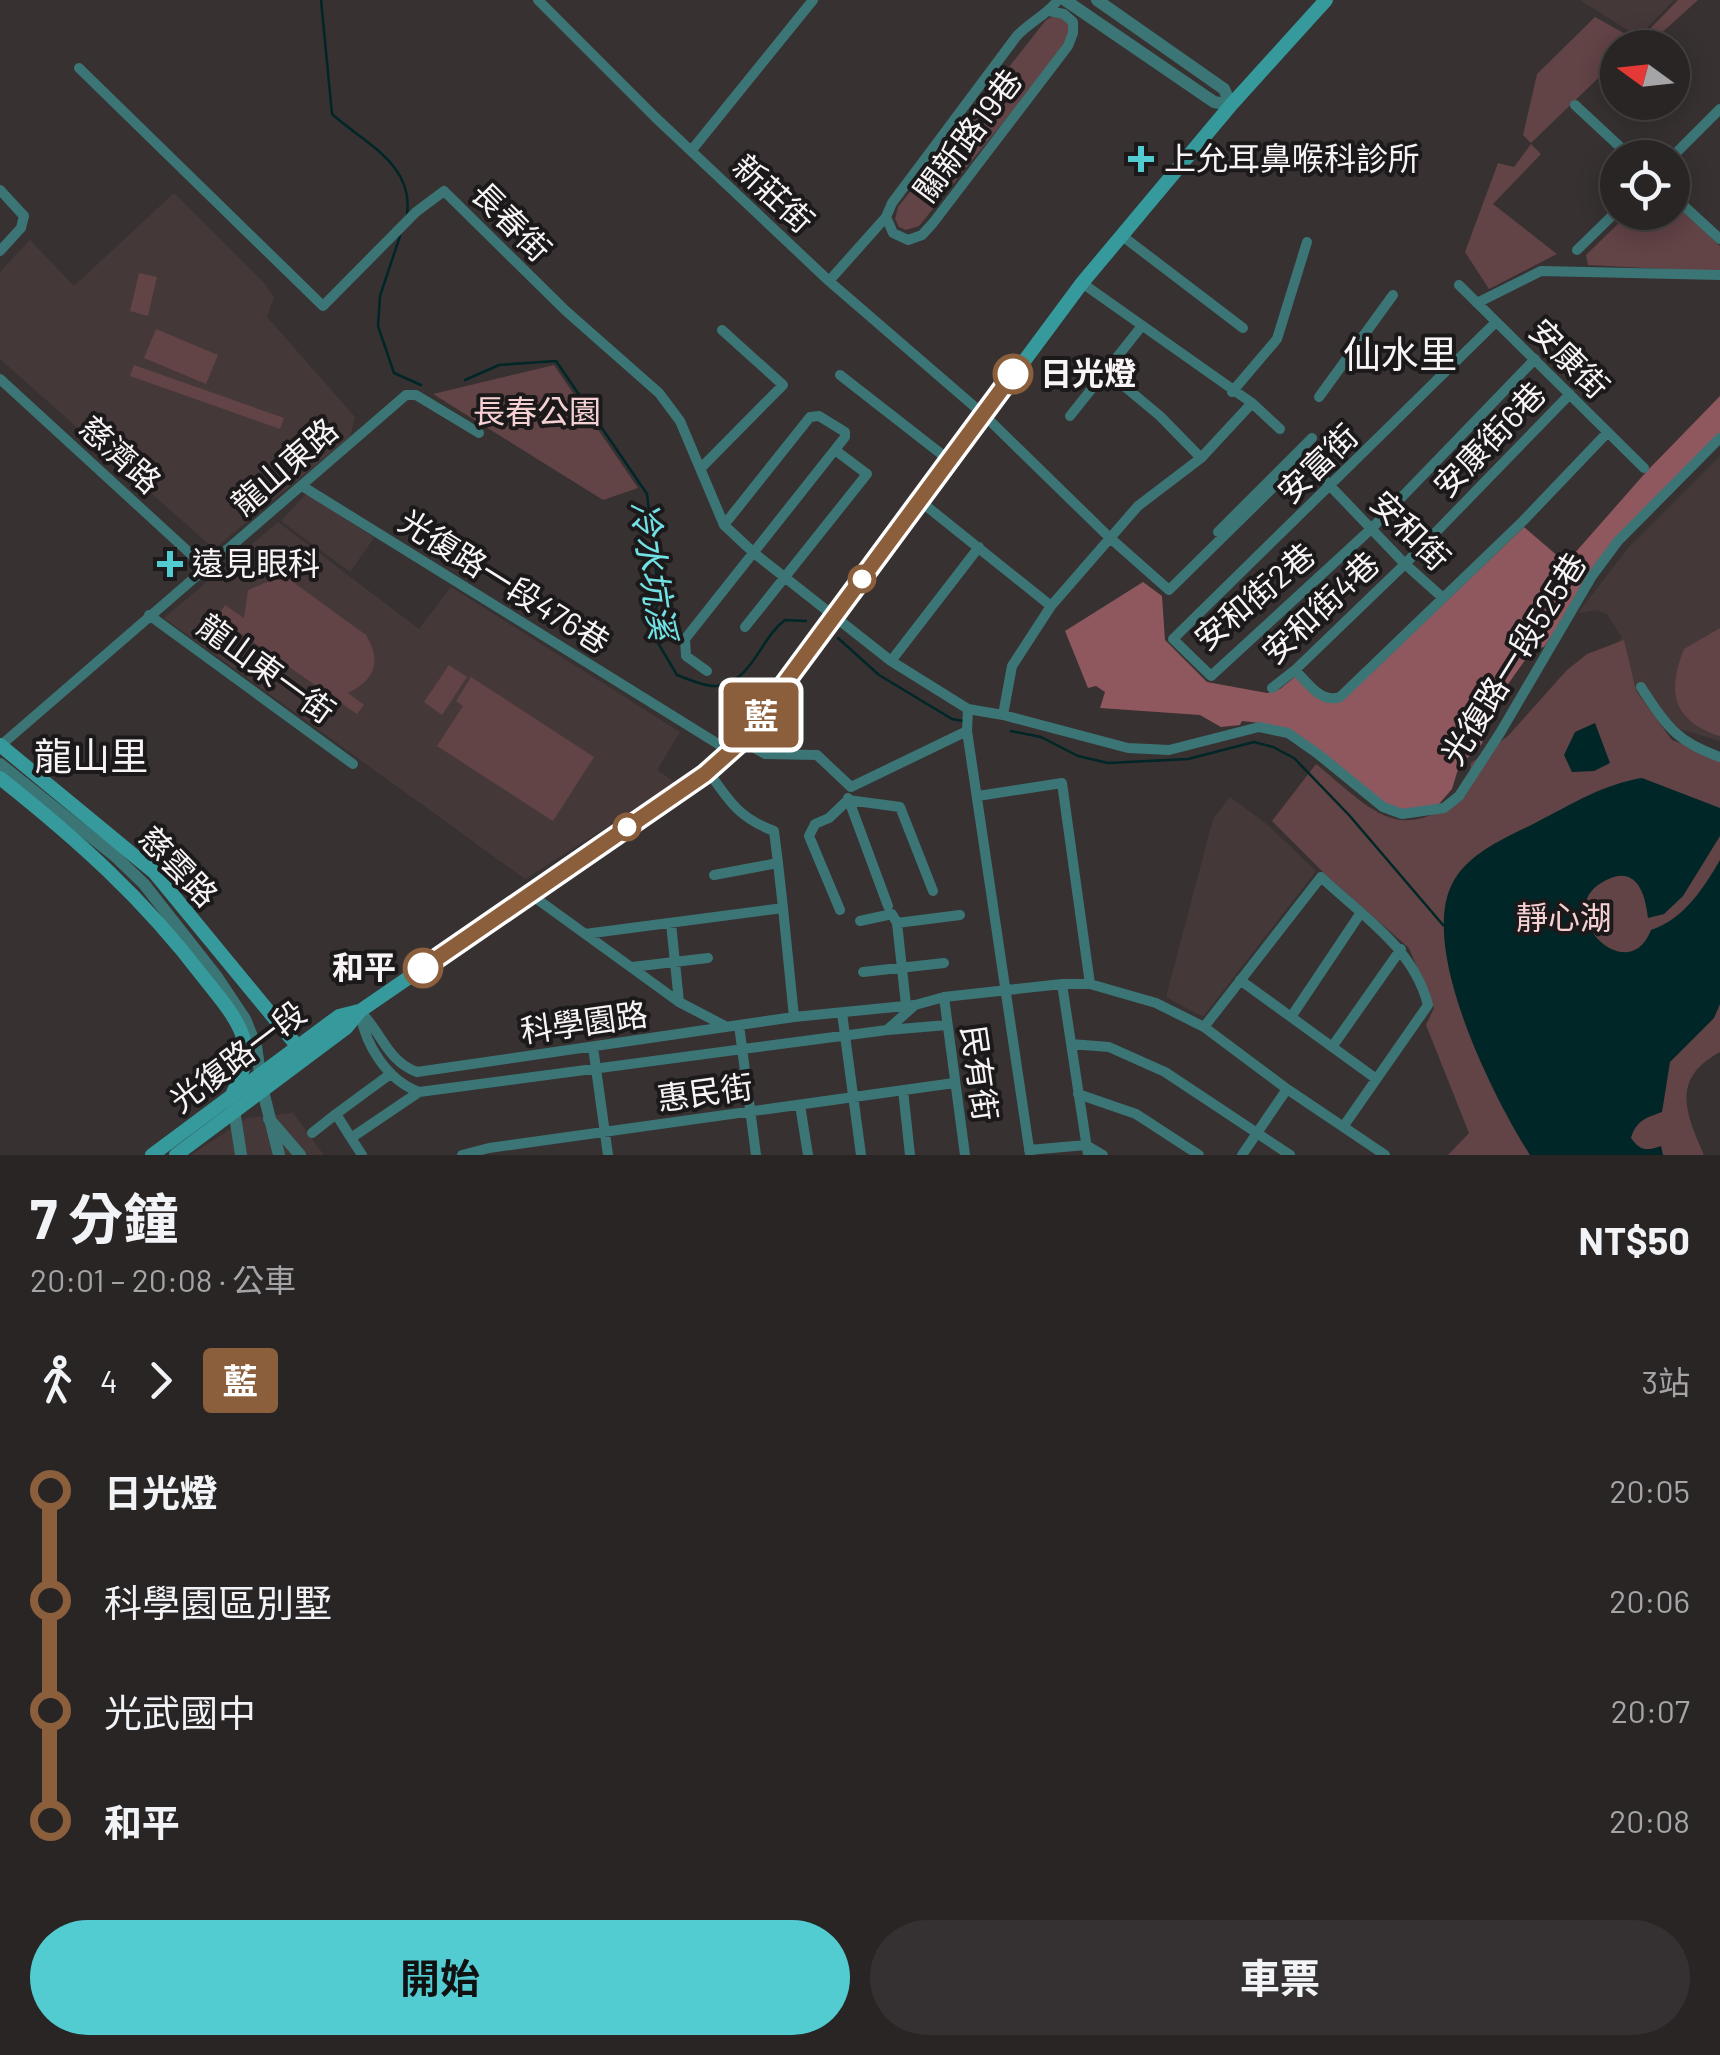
<!DOCTYPE html>
<html lang="zh-TW">
<head>
<meta charset="utf-8">
<style>
	:root { --surface:#292525; --page:#353132; --text:#f1f3f6; --muted:#a5a5a7; --line:#454242; --accent:#52ccd0 }
	body { margin:0; font-family:Barlow,"Noto Sans TC",sans-serif; background:var(--page); color:var(--text); height:100vh; display:flex; flex-direction:column; font-size:38px; white-space:nowrap }
	* { box-sizing:border-box; margin:0 }
	p { font-size:32px; color:var(--muted) }
	.icon { flex:none; width:55px; height:55px; fill:none; stroke:currentColor; stroke-width:2; stroke-linecap:round; stroke-linejoin:round }
	.map { position:relative; height:1155px; overflow:hidden }
	.details { display:flex; flex-direction:column; background:var(--surface); flex:1 }
	.details>* { flex:none }
	.badge { padding:0 20px; border-radius:8px; font-size:35px; line-height:65px }
	.needle { width:65px; rotate:285deg }
	.buttons { position:absolute; left:1600px; top:30px; display:grid; gap:20px }
	.buttons a { display:grid; place-items:center; width:90px; height:90px; border-radius:50%; background:var(--surface); box-shadow:0 5px 25px #0003,0 0 0 2px var(--line); font-size:50px }
	.map>.badge { position:absolute; translate:-50% -50%; box-shadow:0 0 0 5px #fff }
	.legs { display:flex; align-items:center; gap:15px; height:110px; padding:0 30px; font-size:32px }
	.legs p { margin-inline-start:auto }
	.summary { display:flex; align-items:center; justify-content:space-between; height:170px; padding:0 30px }
	h1 { font-size:55px; font-weight:700; line-height:75px }
	.primary-button { display:flex; gap:20px; margin-top:auto; padding:20px 30px }
	.primary-button a { flex:1; height:115px; border-radius:60px; background:var(--accent); color:#111; font-size:40px; font-weight:700; line-height:115px; text-align:center }
	.primary-button a+a { background:var(--page); color:var(--text) }
	ul { padding:0 30px; list-style:none }
	li { display:flex; align-items:center; gap:35px; height:110px; font-size:38px }
	li i { display:grid; place-items:center; width:15px; height:100%; margin:0 12px; background:currentColor }
	li i::after { content:''; width:25px; height:25px; margin:-12px; border:8px solid; border-radius:50%; background:var(--surface) }
	li p { margin-inline-start:auto }
	li:first-child i { background:linear-gradient(#0000 50%,currentColor 0) }
	li:last-child i { background:linear-gradient(currentColor 50%,#0000 0) }
	.map>svg:first-child { display:block }
	.built { fill:#453839 }
	.green { fill:#624346 }
	.forest { fill:#8e585e }
	.water { fill:#002627 }
	.lines { fill:none; stroke-linecap:round; stroke-linejoin:round }
	.stream { stroke:#002627; stroke-width:2.5 }
	.minor { stroke:#3c7576; stroke-width:10 }
	.tertiary { stroke:#3c7576; stroke-width:12 }
	.secondary { stroke:#369a9c; stroke-width:14 }
	.line-1-casing { stroke:#fff; stroke-width:22 }
	.line-1 { stroke:#8b5e3c; stroke-width:15 }
	.poi-dot { fill:#52ccd0; stroke:#1c191a; stroke-width:4 }
	.stop-1-dot { fill:#fff; stroke:#8b5e3c; stroke-width:5 }
	.labels { text-anchor:middle; stroke-width:8; stroke-linejoin:round; paint-order:stroke }
	.street-label { font-size:32px; fill:#f8f3f4; stroke:#1c191a }
	.poi-label { font-size:32px; fill:#f8f3f4; stroke:#1c191a; text-anchor:start }
	.stop-label { font-size:32px; font-weight:bold; fill:#f8f3f4; stroke:#1c191a; text-anchor:start }
	.park-label { font-size:32px; fill:#f5d1d4; stroke:#1c191a }
	.water-label { font-size:35px; font-style:italic; fill:#71e1e4; stroke:#1c191a }
	.quarter-label { font-size:38px; fill:#f8f3f4; stroke:#1c191a }
</style>
</head>
<body>
<div class="map">
<svg width="1720" height="1155" viewBox="0 0 1720 1155">
	<rect width="100%" height="100%" fill="#373131"/>
	<!-- built -->
	<path class="built" d="M1580 0H1674L1638 37Z
		M174 193 265 284 274 297 267 317 355 417 350 437 214 549 0 359V272L30 240 74 286Z
		M1720 456V741L1673 727 1594 662 1622 638 1607 614 1596 610 1578 613 1628 548Z
		M307 493 374 538 350 572 281 521Z
		M278 522 419 629 451 587 680 732 657 770 676 783 525 879 164 618Z
		M1230 797 1268 825 1316 871 1203 1017 1166 997 1213 819Z
		M293 1113 324 1155H191L247 1118Z"/>
	<!-- green -->
	<path class="green" d="M1678 0H1698L1646 47 1638 41Z
		M1054 16 1066 17 1075 29 1071 39 919 226 906 230 899 227 895 219 898 207 1046 20Z
		M1595 17 1638 41 1631 47 1618 48 1617 60 1531 143 1523 135 1537 74Z
		M1531 144 1541 154 1493 204 1557 254 1489 289 1465 252 1498 163 1514 167Z
		M1673 202 1720 246V272L1588 265 1586 255 1629 213 1672 212Z
		M139 273 157 277 148 316 130 311Z
		M156 329 218 355 206 384 144 358Z
		M134 365 284 418 280 429 130 376Z
		M554 365 638 488 603 500 433 394Z
		M289 579 366 635C382 661 375 680 348 693L364 705 357 714 217 617 225 605 244 618 248 590 272 580Z
		M1720 628V736H1719C1672 720 1667 692 1684 649Z
		M1624 640 1636 691 1672 740 1720 758V1052C1670 1079 1686 1114 1704 1155H1448L1469 1133 1426 1025 1434 1008 1409 948 1328 877 1272 821 1316 764C1374 811 1398 848 1468 792L1471 763 1508 736 1567 670 1587 654Z
		M449 665 467 677 442 715 424 702Z
		M471 677 594 757 553 821 437 746 463 706 456 701Z"/>
	<!-- forest -->
	<path class="forest" d="M1720 396V434L1629 527 1544 647 1533 649 1489 711 1482 744 1459 766 1452 789 1439 804 1403 810 1385 804 1320 750 1260 723 1242 721 1240 725 1221 727 1200 715 1100 708 1105 692 1096 686 1088 688 1065 631 1143 582 1162 596 1165 640 1207 682 1267 693 1280 689 1296 676C1309 689 1321 709 1342 701L1524 527 1566 563 1647 471Z"/>
	<!-- water -->
	<path class="water" d="M1595 723 1610 763 1594 771 1572 772 1564 755 1575 732Z
		M1642 778 1720 808V836L1683 896 1664 914 1648 918C1645 891 1635 862 1601 883 1552 913 1628 990 1651 930 1684 919 1703 889 1720 860V1004L1714 1018 1670 1062 1662 1112C1645 1118 1636 1121 1631 1138 1640 1151 1647 1151 1661 1146L1663 1155H1530C1493 1097 1419 950 1452 884 1468 852 1508 837 1537 822 1572 804 1604 784 1642 778Z"/>
	<g class="lines">
		<!-- stream -->
		<path class="stream" d="M321 0 332 114C364 143 414 164 407 214
			M400 236 380 296 378 326 394 373 421 385
			M465 380 499 365 556 361 647 494 659 597 654 618 658 643 677 675C688 679 705 687 716 686 752 683 760 638 785 620L806 621
			M838 638 879 675 952 719 963 721
			M1011 731 1041 737 1078 756 1108 763 1188 759 1254 742 1273 747 1294 758 1349 815 1443 925"/>
		<!-- minor -->
		<path class="minor" d="M538 0 655 117 829 281 983 414 1109 537 1169 590
			M79 68 323 306 416 212 444 191 566 311 659 393 680 421 724 525 754 553 891 661 968 709 1003 715 1128 748 1169 750 1259 727 1288 733 1318 754 1383 807 1402 814 1444 808 1459 796 1500 733 1592 576 1618 541 1720 438
			M1575 105 1632 158
			M691 151 813 0
			M1671 158 1720 109
			M0 190 24 216 21 228 0 251
			M1672 195 1720 239
			M886 217 893 233 908 240 922 235 933 223 1068 46 1073 33V22L1064 14 1049 11
			M1121 235 1243 328
			M1577 250 1618 210
			M829 281 886 217 892 203 1016 37C1029 22 1047 15 1058 0
			M1082 283 1252 403 1280 429
			M1459 285 1644 468
			M1477 303 1541 271 1720 275
			M1496 322 1173 639 1211 676 1371 529 1535 359
			M1106 371 1160 416 1201 458
			M840 375 949 460
			M0 379 205 567
			M1232 392 1277 339 1307 242
			M1319 397 1393 295
			M1070 416 1141 327
			M702 467 783 385 722 330
			M302 486 731 752
			M920 501 1051 606
			M1218 532 1312 438
			M1169 590 1300 461 1313 468 1405 564 1443 598
			M149 615 353 764
			M745 627 867 474 835 450
			M891 661 979 547
			M1295 670C1307 682 1321 704 1340 697L1523 521 1607 433
			M707 671 686 656 685 639 845 437V432L819 416 810 417 724 525
			M1641 687C1666 725 1675 741 1720 757
			M1272 688 1295 670 1405 564 1570 394
			M968 709 967 731 1030 1155
			M1003 715 1012 666 1051 606 1138 506 1201 458 1252 403
			M742 741 765 754 817 755 851 787
			M0 746 406 395H416L479 433
			M708 771C729 801 739 818 774 831L778 863
			M851 787 967 731
			M978 796 1062 783 1090 984
			M848 798 888 906
			M530 894 679 1002 725 1026
			M783 908 794 1017
			M840 910 809 836 815 824 829 818 848 800 900 807 933 891
			M860 921 892 914 897 923 906 1005
			M671 923 679 1002
			M897 923 960 915
			M585 934 783 908 778 863 714 875
			M632 967 708 958
			M863 972 944 963
			M1240 980 1375 1078
			M1062 984 1088 1155
			M944 997 965 1155
			M360 1011C382 1033 387 1061 417 1072L794 1017 915 1005 944 997 1062 984H1090L1156 1003 1204 1027 1287 1089 1385 1155
			M360 1012C365 1045 387 1080 419 1092L887 1030 915 1005
			M842 1013 861 1155
			M1291 1017 1360 914
			M739 1025 756 1155
			M1204 1027 1321 877C1362 916 1413 947 1428 1005L1343 1127
			M888 1030 947 1025
			M1071 1044 1109 1047 1165 1072 1290 1155
			M593 1047 608 1155
			M1332 1047 1401 949
			M389 1075 336 1114 351 1138 419 1092
			M903 1090 910 1155
			M1078 1094 1136 1114 1199 1155
			M800 1105 808 1155
			M312 1133 336 1114
			M351 1138 362 1155
			M1086 1145 1103 1155
			M1029 1150 1086 1145
			M462 1155 489 1148 954 1083
			M1242 1155 1287 1089"/>
		<!-- tertiary -->
		<path class="tertiary" d="M1065 0 1214 102 1231 105
			M1097 0 1224 89 1231 105
			M0 764 115 856 144 884 217 977 245 1019 256 1046 262 1087 279 1155
			M233 1103 241 1155
			M269 1119 300 1155"/>
		<!-- secondary -->
		<path class="secondary" d="M0 745 154 872 298 1047
			M0 778C77 839 144 899 204 978 219 997 240 1020 245 1044 249 1062 239 1079 232 1095
			M152 1155 339 1016 359 1011
			M176 1155 346 1028 360 1011 705 774 742 741 1082 283 1231 105 1326 0"/>
	</g>
	<g class="lines">
		<!-- line-1 casing -->
		<g class="line-1-casing">
			<path id="line-1" d="M423 968 705 774 742 741 1013 374"/>
		</g>
		<!-- line-1 -->
		<use href="#line-1" class="line-1"/>
	</g>
	<!-- markers -->
	<g class="poi-dot">
		<path d="M1136 144h10v10h10v10h-10v10h-10v-10h-10v-10h10z"/>
		<path d="M165 549h10v10h10v10h-10v10h-10v-10h-10v-10h10z"/>
	</g>
	<g class="stop-1-dot">
		<circle cx="1013" cy="374" r="18"/>
		<circle cx="862" cy="579" r="12"/>
		<circle cx="627" cy="827" r="12"/>
		<circle cx="423" cy="968" r="18"/>
	</g>
	<g class="labels">
		<!-- street labels -->
		<g class="street-label">
			<text transform="translate(968 136) rotate(-53)" y="11">關新路19巷</text>
			<text transform="translate(773 194) rotate(43)" y="11">新莊街</text>
			<text transform="translate(511 222) rotate(45)" y="11">長春街</text>
			<text transform="translate(1569 359) rotate(45)" y="11">安康街</text>
			<text transform="translate(1490 440) rotate(-46)" y="11">安康街6巷</text>
			<text transform="translate(120 455) rotate(42)" y="11">慈濟路</text>
			<text transform="translate(1318 464) rotate(-44)" y="11">安富街</text>
			<text transform="translate(285 467) rotate(-41)" y="11">龍山東路</text>
			<text transform="translate(1410 531) rotate(45)" y="11">安和街</text>
			<text transform="translate(504 582) rotate(32)" y="11">光復路一段476巷</text>
			<text transform="translate(1255 597) rotate(-40)" y="11">安和街2巷</text>
			<text transform="translate(1321 608) rotate(-43)" y="11">安和街4巷</text>
			<text transform="translate(1514 659) rotate(-58)" y="11">光復路一段525巷</text>
			<text transform="translate(266 669) rotate(36)" y="11">龍山東一街</text>
			<text transform="translate(178 867) rotate(46)" y="11">慈雲路</text>
			<text transform="translate(584 1023) rotate(-8)" y="11">科學園路</text>
			<text transform="translate(238 1057) rotate(-37)" y="11">光復路一段</text>
			<text transform="translate(979 1073) rotate(82)" y="11">民有街</text>
			<text transform="translate(705 1093) rotate(-8)" y="11">惠民街</text>
		</g>
		<!-- poi labels -->
		<g class="poi-label">
			<text x="1164" y="170">上允耳鼻喉科診所</text>
			<text x="192" y="575">遠見眼科</text>
		</g>
		<!-- stop labels -->
		<g class="stop-label">
			<text x="1040" y="385">日光燈</text>
			<text x="396" y="979" text-anchor="end">和平</text>
		</g>
		<!-- park labels -->
		<g class="park-label">
			<text x="537" y="423">長春公園</text>
			<text x="1564" y="929">靜心湖</text>
		</g>
		<!-- water labels -->
		<g class="water-label">
			<text transform="translate(653 570) rotate(82)" y="12">冷水坑溪</text>
		</g>
		<!-- quarter labels -->
		<g class="quarter-label">
			<text x="1400" y="368">仙水里</text>
			<text x="91" y="770">龍山里</text>
		</g>
	</g>
</svg>
<div class="buttons">
<a><svg class="needle" viewBox="-14 -14 28 28"><path d="M0-13l5 13h-10z" fill="#e53935"/><path d="M0 13l5-13h-10z" fill="#a5a5a7"/></svg></a>
<a><svg class="icon" aria-label="locate" viewBox="0 0 24 24"><circle cx="12" cy="12" r="6"/><path d="M12 2v4M12 18v4M2 12h4M18 12h4"/></svg></a>
</div>
<b class="badge" style="left:761px;top:715px;background:#8b5e3c;color:#fff">藍</b>
</div>
<section class="details">
<div class="summary"><div><h1>7 分鐘</h1><p>20:01 – 20:08 · 公車</p></div><b>NT$50</b></div>
<div class="legs"><svg class="icon" aria-label="walk" viewBox="0 0 24 24"><circle cx="13" cy="4" r="2"/><path d="M13 8l-2 6 4 7M11 14l-3 7M7 12l3-4h3l4 4"/></svg>4<svg class="icon" aria-label="forward" viewBox="0 0 24 24"><path d="M9 5l7 7-7 7"/></svg><b class="badge" style="background:#8b5e3c;color:#fff">藍</b><p>3站</p></div>
<ul>
<li><i style="color:#8b5e3c"></i><b>日光燈</b><p>20:05</p></li>
<li><i style="color:#8b5e3c"></i><span>科學園區別墅</span><p>20:06</p></li>
<li><i style="color:#8b5e3c"></i><span>光武國中</span><p>20:07</p></li>
<li><i style="color:#8b5e3c"></i><b>和平</b><p>20:08</p></li>
</ul>
<div class="primary-button"><a>開始</a><a>車票</a></div>
</section>
</body>
</html>
